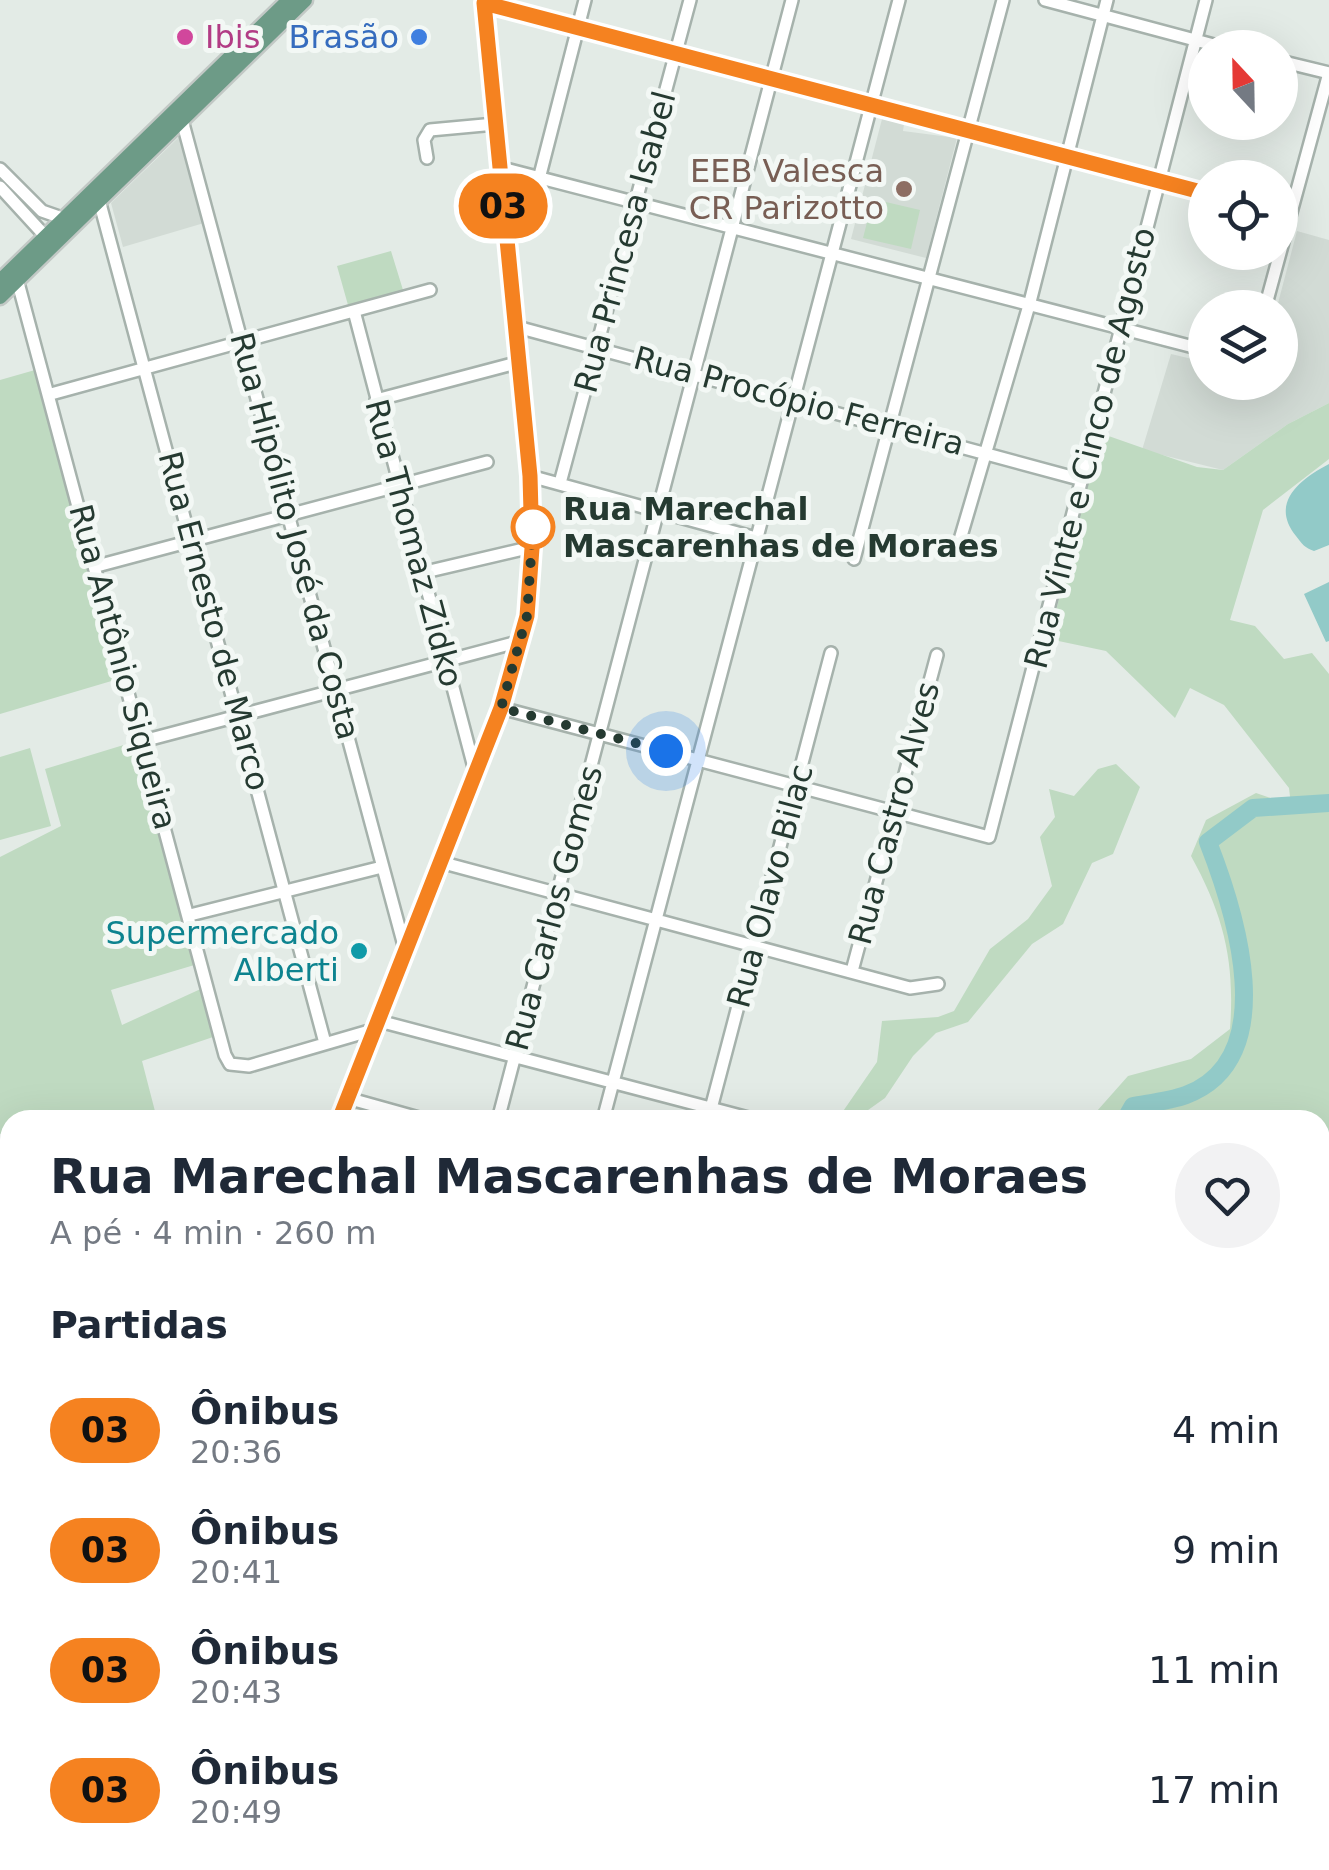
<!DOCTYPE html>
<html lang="pt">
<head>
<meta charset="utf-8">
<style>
	:root { --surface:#fff; --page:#f2f2f3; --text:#1f2937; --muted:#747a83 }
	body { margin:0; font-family:"DejaVu Sans",sans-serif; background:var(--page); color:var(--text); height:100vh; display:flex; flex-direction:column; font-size:38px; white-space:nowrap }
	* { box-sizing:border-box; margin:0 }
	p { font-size:32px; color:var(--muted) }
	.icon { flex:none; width:55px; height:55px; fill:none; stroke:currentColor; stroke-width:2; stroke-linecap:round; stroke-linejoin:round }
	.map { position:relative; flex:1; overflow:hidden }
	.sheet { position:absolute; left:0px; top:1110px; width:1330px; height:760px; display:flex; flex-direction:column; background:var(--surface); border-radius:30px 30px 0 0; box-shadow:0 10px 40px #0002 }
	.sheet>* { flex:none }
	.badge { padding:0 20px; border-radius:32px; font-size:35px; line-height:65px }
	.needle { width:65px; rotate:338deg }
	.controls { position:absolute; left:1188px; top:30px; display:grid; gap:20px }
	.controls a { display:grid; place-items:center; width:110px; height:110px; border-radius:50%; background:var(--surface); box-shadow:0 10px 40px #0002; font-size:50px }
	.you { position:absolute; width:50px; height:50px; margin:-25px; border:8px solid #fff; border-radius:50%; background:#1a73e8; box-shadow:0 0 0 15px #1a73e833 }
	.map>.badge { position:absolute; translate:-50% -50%; box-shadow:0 0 0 5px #fff }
	h2 { padding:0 50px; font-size:38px; line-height:90px }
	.round { display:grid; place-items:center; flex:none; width:105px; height:105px; border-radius:52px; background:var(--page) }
	.summary { display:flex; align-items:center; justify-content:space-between; height:170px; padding:0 50px }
	h1 { font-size:48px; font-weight:700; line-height:75px }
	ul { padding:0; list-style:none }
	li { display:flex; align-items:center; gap:30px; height:120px; padding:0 50px }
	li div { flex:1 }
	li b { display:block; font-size:38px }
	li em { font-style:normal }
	li .badge { min-width:110px; font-weight:700; text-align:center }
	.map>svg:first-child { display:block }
	.built { fill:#d2dbd5 }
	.green { fill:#bfdac1 }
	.water { fill:#92cac8 }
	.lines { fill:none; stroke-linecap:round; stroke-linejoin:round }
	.river { stroke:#92cac8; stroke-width:18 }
	.minor-casing { stroke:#a6b2ac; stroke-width:16 }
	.major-casing { stroke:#c2c8c5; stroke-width:19 }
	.highway-casing { stroke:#c2c8c5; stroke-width:20 }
	.minor { stroke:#fff; stroke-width:11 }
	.major { stroke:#6d9b87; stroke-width:14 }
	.highway { stroke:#346351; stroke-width:15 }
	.line-casing { stroke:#fff; stroke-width:22 }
	.line { stroke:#f58220; stroke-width:15 }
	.walk { stroke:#253a31; stroke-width:10; stroke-dasharray:0 18 }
	.hotel-dot { fill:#d1479c; stroke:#f3f8f5; stroke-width:4 }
	.shop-dot { fill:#3f7fe0; stroke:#f3f8f5; stroke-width:4 }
	.education-dot { fill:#8d6e63; stroke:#f3f8f5; stroke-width:4 }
	.stop-dot { fill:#fff; stroke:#f58220; stroke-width:5 }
	.culture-dot { fill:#0f9aa8; stroke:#f3f8f5; stroke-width:4 }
	.labels { text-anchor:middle; stroke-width:10; stroke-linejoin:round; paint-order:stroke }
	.hotel-label { font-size:32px; fill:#b23c85; stroke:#f3f8f5; text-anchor:start }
	.shop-label { font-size:32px; fill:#366cbe; stroke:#f3f8f5; text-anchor:end }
	.education-label { font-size:32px; fill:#785e54; stroke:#f3f8f5; text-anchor:end }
	.street-label { font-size:32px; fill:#253a31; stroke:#f3f8f5 }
	.stop-label { font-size:32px; font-weight:bold; fill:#253a31; stroke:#f3f8f5; text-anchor:start }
	.culture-label { font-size:32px; fill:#0d838f; stroke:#f3f8f5; text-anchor:end }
</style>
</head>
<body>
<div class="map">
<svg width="1329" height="1870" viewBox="0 0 1329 1870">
	<rect width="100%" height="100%" fill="#e3ebe6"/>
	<!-- built -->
	<path class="built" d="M882 119 904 124 903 131 957 138 926 258 851 239Z
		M180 136 204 223 123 247 111 203Z
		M1297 231 1329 240V403L1288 424 1223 470 1142 450 1171 354 1205 362V382H1280L1277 307Z"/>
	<!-- green -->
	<path class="green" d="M873 199 920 210 911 249 863 238Z
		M391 251 403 290 348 305 337 266Z
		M42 368 125 677 0 714V380Z
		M1329 403V459L1263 510 1230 620 1255 626 1284 659 1312 653 1329 674V1847L1320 1842V1120H1089L1128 1076 1191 1059 1230 1029C1235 961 1224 916 1191 856L1206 820 1256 793 1291 805 1289 788 1224 705 1190 688 1175 718 1106 651 1049 639 1100 433 1197 467 1223 470 1288 424Z
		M140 740 201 963 111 990 122 1025 205 987 219 1035 142 1061 157 1119 10 1120V1133L0 1134V857L61 826 45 769Z
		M30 748 51 826 0 840V757Z
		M1116 764 1140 787 1113 854 1092 863 1063 924 1032 944 968 1022 936 1033 913 1056 885 1098 854 1120H837L877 1062 882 1021 938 1017 954 1011 990 949 1028 919 1052 886 1040 837 1055 817 1049 789 1074 796 1098 769Z
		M255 1860H331L322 1870H250Z
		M574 1860H629L631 1870H575Z
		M657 1860H708V1870H658Z
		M723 1860H772L795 1870H726Z
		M1130 1860H1252L1272 1870H1128Z"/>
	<!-- water -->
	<path class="water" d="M1329 464V545L1314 551C1305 548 1302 544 1296 536 1270 504 1298 480 1329 464Z
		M1329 582V641L1326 642 1304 594Z"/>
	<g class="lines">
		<!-- river -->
		<path class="river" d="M1125 1120 1133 1106C1150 1103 1170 1101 1186 1095 1283 1059 1235 911 1208 842L1253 808 1329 803
			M723 1860 726 1870"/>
		<!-- minor casing -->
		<g class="minor-casing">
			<path id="minor" d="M1045 0 1225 48
				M484 3 1205 193
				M1280 61 1329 73
				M182 120 406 953
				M427 158 424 140 430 130 495 124
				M498 167 1205 350
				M0 169 42 211 65 219
				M540 175 585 0
				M0 187 46 237
				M99 200 325 1043
				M17 279 225 1055 230 1064 249 1066 376 1029
				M1265 308 1329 73
				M354 311 476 775
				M517 327 1079 479
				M51 394 430 290
				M376 400 520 362
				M530 476 756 538
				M560 483 690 0
				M959 543 1030 302 1107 0
				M854 559 1003 0
				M97 566 487 462
				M421 573 532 547
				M501 708 989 837 1206 0
				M143 741 521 641
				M440 862 910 988 938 984
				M190 915 382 867
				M852 971 937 655
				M379 1021 756 1120
				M347 1098 426 1120
				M339 1120 501 708 527 616 532 547 530 476 484 0
				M498 1120 792 0
				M603 1120 899 0
				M708 1120 831 653
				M0 1185 10 1184
				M0 1278 10 1262
				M0 1362 10 1369
				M0 1464 10 1471
				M0 1566 10 1573
				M0 1661 10 1647"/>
		</g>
		<!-- major casing -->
		<g class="major-casing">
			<path id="major" d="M0 281 289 0
				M0 297 305 0"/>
		</g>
		<!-- highway casing -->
		<g class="highway-casing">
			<path id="highway" d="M1315 1860 1329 1869
				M338 1870 348 1860"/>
		</g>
		<!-- minor -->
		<use href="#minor" class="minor"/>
		<!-- major -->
		<use href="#major" class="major"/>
		<!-- highway -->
		<use href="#highway" class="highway"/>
	</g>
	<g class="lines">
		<!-- line casing -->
		<g class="line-casing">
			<path id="line" d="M339 1120 501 708 527 616 532 548 530 476 484 3 1205 193"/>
		</g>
		<!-- line -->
		<use href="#line" class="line"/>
		<!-- walk -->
		<path class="walk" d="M533 527 527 616 501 708 666 751"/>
	</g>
	<!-- markers -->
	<circle class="hotel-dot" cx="185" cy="37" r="10"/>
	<circle class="shop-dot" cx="419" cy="37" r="10"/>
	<circle class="education-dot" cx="904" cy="189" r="10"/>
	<circle class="stop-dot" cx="533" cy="527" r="20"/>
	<circle class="culture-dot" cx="359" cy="951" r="10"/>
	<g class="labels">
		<!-- hotel labels -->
		<g class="hotel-label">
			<text x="205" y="48">Ibis</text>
		</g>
		<!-- shop labels -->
		<g class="shop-label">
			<text x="399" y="48">Brasão</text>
		</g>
		<!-- education labels -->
		<g class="education-label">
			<text x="884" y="182">EEB Valesca<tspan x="884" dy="37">CR Parizotto</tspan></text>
		</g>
		<!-- street labels -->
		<g class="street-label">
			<text transform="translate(625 242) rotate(-75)" y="11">Rua Princesa Isabel</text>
			<text transform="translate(799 401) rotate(15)" y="11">Rua Procópio Ferreira</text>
			<text transform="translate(1090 448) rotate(-76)" y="11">Rua Vinte e Cinco de Agosto</text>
			<text transform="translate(295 536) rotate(75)" y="11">Rua Hipólito José da Costa</text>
			<text transform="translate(414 543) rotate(75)" y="11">Rua Thomaz Zidko</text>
			<text transform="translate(214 621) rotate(75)" y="11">Rua Ernesto de Marco</text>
			<text transform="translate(123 667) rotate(75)" y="11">Rua Antônio Siqueira</text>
			<text transform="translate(894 813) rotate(-75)" y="11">Rua Castro Alves</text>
			<text transform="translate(770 886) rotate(-75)" y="11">Rua Olavo Bilac</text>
			<text transform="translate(554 908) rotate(-75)" y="11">Rua Carlos Gomes</text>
		</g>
		<!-- stop labels -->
		<g class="stop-label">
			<text x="563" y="520">Rua Marechal<tspan x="563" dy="37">Mascarenhas de Moraes</tspan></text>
		</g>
		<!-- culture labels -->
		<g class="culture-label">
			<text x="339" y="944">Supermercado<tspan x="339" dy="37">Alberti</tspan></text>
		</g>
	</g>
</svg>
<div class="controls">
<a><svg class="needle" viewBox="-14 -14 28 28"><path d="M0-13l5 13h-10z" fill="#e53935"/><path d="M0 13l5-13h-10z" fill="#747a83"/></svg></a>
<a><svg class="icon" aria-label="locate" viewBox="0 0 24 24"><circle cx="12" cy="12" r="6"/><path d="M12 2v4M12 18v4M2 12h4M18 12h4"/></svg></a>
<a><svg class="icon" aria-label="layers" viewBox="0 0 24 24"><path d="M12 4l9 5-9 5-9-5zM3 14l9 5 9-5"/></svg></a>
</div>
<div class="you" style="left:666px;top:751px"></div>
<b class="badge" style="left:503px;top:206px;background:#f58220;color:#111">03</b>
<section class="sheet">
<div class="summary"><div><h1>Rua Marechal Mascarenhas de Moraes</h1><p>A pé · 4 min · 260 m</p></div><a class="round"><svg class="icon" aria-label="heart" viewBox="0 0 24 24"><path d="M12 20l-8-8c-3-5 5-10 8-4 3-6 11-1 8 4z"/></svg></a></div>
<h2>Partidas</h2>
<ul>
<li><span class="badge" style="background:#f58220;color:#111">03</span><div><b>Ônibus</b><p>20:36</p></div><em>4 min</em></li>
<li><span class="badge" style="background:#f58220;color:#111">03</span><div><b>Ônibus</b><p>20:41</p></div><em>9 min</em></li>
<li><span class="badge" style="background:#f58220;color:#111">03</span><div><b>Ônibus</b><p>20:43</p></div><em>11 min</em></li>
<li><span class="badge" style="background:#f58220;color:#111">03</span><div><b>Ônibus</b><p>20:49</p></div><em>17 min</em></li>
</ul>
</section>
</div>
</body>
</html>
